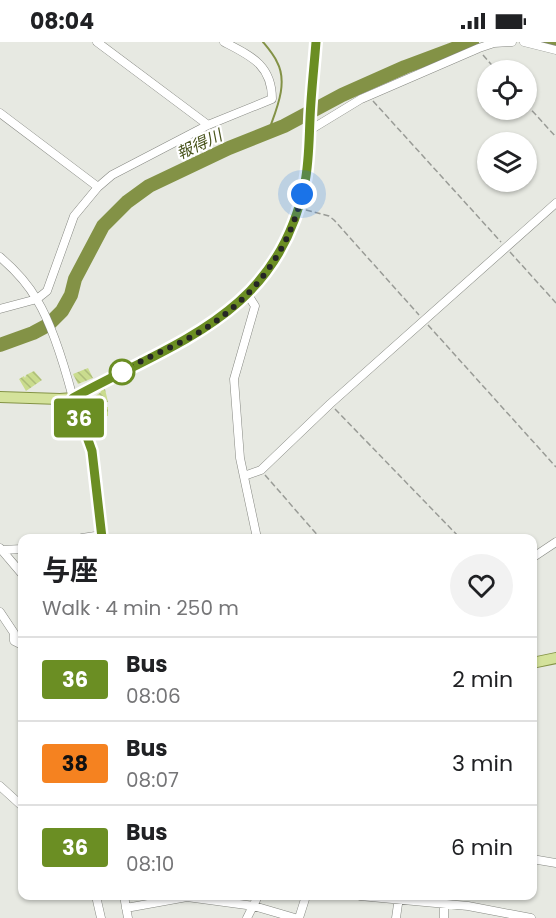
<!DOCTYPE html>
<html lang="en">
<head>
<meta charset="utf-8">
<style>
	:root { --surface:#fff; --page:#f2f2f2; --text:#202124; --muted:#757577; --line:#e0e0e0 }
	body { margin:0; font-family:Poppins,"Noto Sans JP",sans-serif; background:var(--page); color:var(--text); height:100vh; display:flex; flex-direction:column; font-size:22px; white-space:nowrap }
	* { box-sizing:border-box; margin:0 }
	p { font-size:20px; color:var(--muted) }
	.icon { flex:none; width:33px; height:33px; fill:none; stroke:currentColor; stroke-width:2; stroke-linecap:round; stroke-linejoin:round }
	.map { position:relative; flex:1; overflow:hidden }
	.panel { position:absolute; left:18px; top:492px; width:519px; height:366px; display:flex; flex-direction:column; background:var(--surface); border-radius:12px; box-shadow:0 2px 4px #0004 }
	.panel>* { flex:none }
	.badge { padding:0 12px; border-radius:4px; font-size:21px; line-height:39px }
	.fabs { position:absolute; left:477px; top:18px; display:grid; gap:12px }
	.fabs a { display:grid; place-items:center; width:60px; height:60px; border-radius:50%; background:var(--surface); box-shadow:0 2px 4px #0004; font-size:30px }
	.you { position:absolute; width:30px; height:30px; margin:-15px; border:4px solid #fff; border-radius:50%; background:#1a73e8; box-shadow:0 0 0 9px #1a73e833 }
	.map>.badge { position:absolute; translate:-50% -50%; box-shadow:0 0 0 3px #fff }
	.round { display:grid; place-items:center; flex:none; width:63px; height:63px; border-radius:32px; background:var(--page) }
	.overview { display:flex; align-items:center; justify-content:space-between; height:102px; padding:0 24px }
	h1 { font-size:28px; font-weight:700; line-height:45px }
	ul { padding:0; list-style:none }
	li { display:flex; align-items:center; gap:18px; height:84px; padding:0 24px; border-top:2px solid var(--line) }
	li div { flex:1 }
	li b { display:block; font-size:22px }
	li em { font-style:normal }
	li .badge { min-width:66px; font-weight:700; text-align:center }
	.status { display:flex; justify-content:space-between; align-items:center; height:42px; padding:0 30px; background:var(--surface); direction:ltr }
	.status svg { height:16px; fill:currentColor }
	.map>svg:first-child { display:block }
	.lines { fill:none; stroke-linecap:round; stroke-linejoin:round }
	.stream { stroke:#839246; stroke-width:2 }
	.river { stroke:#839246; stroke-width:14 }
	.building { fill:url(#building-back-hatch) }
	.minor-casing { stroke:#868882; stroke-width:9 }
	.major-casing { stroke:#849346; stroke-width:12 }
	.path { stroke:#999b96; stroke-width:1.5; stroke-dasharray:6 3; stroke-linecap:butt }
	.minor { stroke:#fff; stroke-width:8 }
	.major { stroke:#d4e29b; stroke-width:10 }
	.line-casing { stroke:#fff; stroke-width:14 }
	.line { stroke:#6b8e23; stroke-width:9 }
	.walk { stroke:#252624; stroke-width:6; stroke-dasharray:0 10.8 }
	.stop-dot { fill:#fff; stroke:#6b8e23; stroke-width:3 }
	.labels { text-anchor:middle; stroke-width:4.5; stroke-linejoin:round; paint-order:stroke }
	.water-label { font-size:16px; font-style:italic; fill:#4a551d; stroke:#fff }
</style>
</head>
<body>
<div class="status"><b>08:04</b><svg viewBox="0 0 49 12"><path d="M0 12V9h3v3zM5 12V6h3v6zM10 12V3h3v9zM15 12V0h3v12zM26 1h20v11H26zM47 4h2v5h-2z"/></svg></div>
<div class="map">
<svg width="556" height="876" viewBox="0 0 556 876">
	<defs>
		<pattern id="building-back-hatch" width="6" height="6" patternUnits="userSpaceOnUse" patternTransform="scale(1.5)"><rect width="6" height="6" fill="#cadc8e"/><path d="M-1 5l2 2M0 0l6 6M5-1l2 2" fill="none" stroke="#adbd7a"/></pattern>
	</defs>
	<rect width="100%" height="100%" fill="#e7e9e2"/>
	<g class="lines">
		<!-- stream -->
		<path class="stream" d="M263 0C268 6 274 13 277 20 289 42 275 70 268 91"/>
		<!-- river -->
		<path class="river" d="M549 0 556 3
			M0 303 33 291 48 283 62 269 71 253 75 237 103 184 127 160 149 144 229 106 284 84 342 53 405 25 472 0"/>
	</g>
	<!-- building -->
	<path class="building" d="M88 326 93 336 78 342 73 332Z
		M34 329 42 338 26 349 19 337 24 334 25 336 26 333Z
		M105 347 108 360 96 363 94 355 101 350 100 348Z
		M91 365H108V374L86 372V366Z
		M53 368H64V377H54Z"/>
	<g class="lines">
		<!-- minor casing -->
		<g class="minor-casing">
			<path id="minor" d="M97 0 208 83
				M524 0 556 8
				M0 71 98 145
				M310 88 361 57 479 6 494 1 512 0
				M0 215C14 227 28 242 37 258 53 284 65 326 73 356
				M248 253 255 264 234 337 240 416 257 496
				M0 267 37 257 47 249 74 174 98 145 112 133 208 83 272 57C272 23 251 14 224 0
				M244 434 261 428 330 362 556 161
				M82 496 102 493
				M0 506 22 532
				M2 508 22 507
				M532 516 556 500
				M0 570 14 591V599L22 603
				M0 744 22 764
				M532 817 556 821
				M96 854 101 876
				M124 854 128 876
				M360 854 468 864 531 876
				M126 866 187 855 254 864 295 876
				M247 876 258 854
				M299 876 306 854
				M396 876 399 855
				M444 876V862"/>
		</g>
		<!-- major casing -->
		<g class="major-casing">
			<path id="major" d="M0 355 60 357 73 356C176 300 279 272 305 140 309 120 309 98 310 77 311 51 314 26 316 0
				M73 356 92 409 102 496
				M532 621 556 616"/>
		</g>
		<!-- path -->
		<path class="path" d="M483 13 496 28
			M373 59 501 200
			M526 62 556 95
			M306 168 329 174 334 178 419 273
			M510 210 556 261
			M428 283 556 425
			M335 367 460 496
			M265 433 320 496"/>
		<!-- minor -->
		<use href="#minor" class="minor"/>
		<!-- major -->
		<use href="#major" class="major"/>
	</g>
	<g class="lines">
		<!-- line casing -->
		<g class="line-casing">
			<path id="line" d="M102 496 92 409 73 356C176 299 279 273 305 140 309 120 309 98 310 77 311 51 314 26 316 0"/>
		</g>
		<!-- line -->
		<use href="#line" class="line"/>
		<!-- walk -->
		<path class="walk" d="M122 330C138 319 169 307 189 296 246 265 288 215 302 152"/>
	</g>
	<!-- markers -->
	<circle class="stop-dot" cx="122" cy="330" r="12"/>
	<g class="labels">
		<!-- water labels -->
		<g class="water-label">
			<text transform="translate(199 102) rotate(-25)" y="6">報得川</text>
		</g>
	</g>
</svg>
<div class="fabs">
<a><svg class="icon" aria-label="locate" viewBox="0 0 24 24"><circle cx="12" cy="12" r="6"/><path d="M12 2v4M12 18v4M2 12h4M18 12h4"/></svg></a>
<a><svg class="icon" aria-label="layers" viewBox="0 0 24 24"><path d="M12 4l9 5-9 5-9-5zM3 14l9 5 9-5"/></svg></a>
</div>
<div class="you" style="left:302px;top:152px"></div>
<b class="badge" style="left:79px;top:376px;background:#6b8e23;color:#fff">36</b>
<section class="panel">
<div class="overview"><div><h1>与座</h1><p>Walk · 4 min · 250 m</p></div><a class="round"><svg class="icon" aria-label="heart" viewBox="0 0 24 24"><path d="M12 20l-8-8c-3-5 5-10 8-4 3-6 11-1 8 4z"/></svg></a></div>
<ul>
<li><span class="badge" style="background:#6b8e23;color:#fff">36</span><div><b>Bus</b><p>08:06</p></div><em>2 min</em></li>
<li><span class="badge" style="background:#f58220;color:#111">38</span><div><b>Bus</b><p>08:07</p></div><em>3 min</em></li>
<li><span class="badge" style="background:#6b8e23;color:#fff">36</span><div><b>Bus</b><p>08:10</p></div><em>6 min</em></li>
</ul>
</section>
</div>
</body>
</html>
